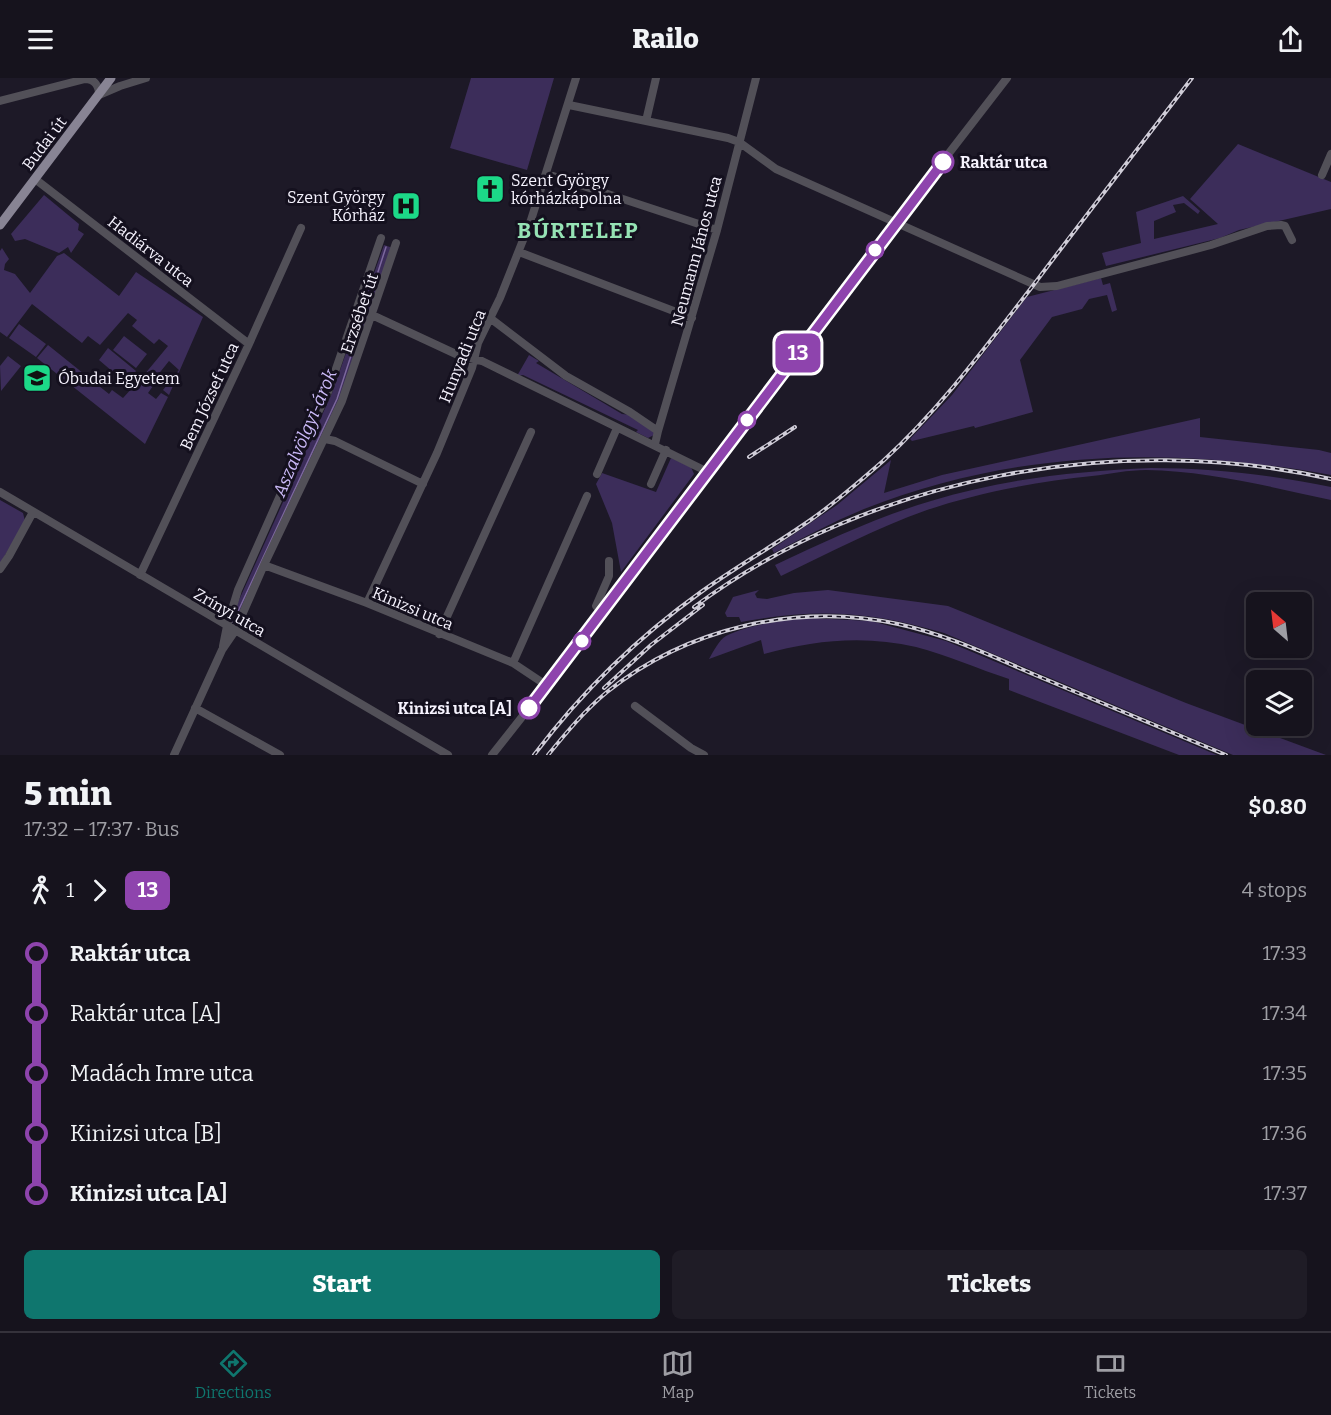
<!DOCTYPE html>
<html lang="en">
<head>
<meta charset="utf-8">
<style>
	:root { --surface:#16131d; --page:#1f1c26; --text:#f1f3f6; --muted:#9e9ea4; --line:#35323b; --accent:#0f766e }
	body { margin:0; font-family:Bitter,serif; background:var(--page); color:var(--text); height:100vh; display:flex; flex-direction:column; font-size:22px; white-space:nowrap }
	* { box-sizing:border-box; margin:0 }
	p { font-size:20px; color:var(--muted) }
	.icon { flex:none; width:33px; height:33px; fill:none; stroke:currentColor; stroke-width:2; stroke-linecap:round; stroke-linejoin:round }
	.map { position:relative; height:677px; overflow:hidden }
	.drawer { display:flex; flex-direction:column; background:var(--surface); flex:1 }
	.drawer>* { flex:none }
	.badge { padding:0 12px; border-radius:9px; font-size:21px; line-height:39px }
	.needle { width:39px; rotate:332deg }
	.fabs { position:absolute; left:1246px; top:514px; display:grid; gap:12px }
	.fabs a { display:grid; place-items:center; width:66px; height:66px; border-radius:9px; background:var(--surface); box-shadow:0 6px 24px #0002,0 0 0 2px var(--line); font-size:30px }
	.map>.badge { position:absolute; translate:-50% -50%; box-shadow:0 0 0 3px #fff }
	.legs { display:flex; align-items:center; gap:9px; height:66px; padding:0 24px; font-size:20px }
	.legs p { margin-inline-start:auto }
	.overview { display:flex; align-items:center; justify-content:space-between; height:102px; padding:0 24px }
	h1 { font-size:33px; font-weight:800; line-height:45px }
	.action { display:flex; gap:12px; margin-top:auto; padding:12px 24px }
	.action a { flex:1; height:69px; border-radius:9px; background:var(--accent); color:#fff; font-size:24px; font-weight:800; line-height:69px; text-align:center }
	.action a+a { background:var(--page); color:var(--text) }
	ul { padding:0 24px; list-style:none }
	li { display:flex; align-items:center; gap:21px; height:60px; font-size:22px }
	li i { display:grid; place-items:center; width:9px; height:100%; margin:0 8px; background:currentColor }
	li i::after { content:''; width:15px; height:15px; margin:-8px; border:4px solid; border-radius:50%; background:var(--surface) }
	li p { margin-inline-start:auto }
	li:first-child i { background:linear-gradient(#0000 50%,currentColor 0) }
	li:last-child i { background:linear-gradient(currentColor 50%,#0000 0) }
	header { display:flex; justify-content:space-between; align-items:center; height:78px; padding:0 24px; background:var(--surface); font-size:27px; font-weight:800 }
	.tab-bar { display:flex; justify-content:space-around; align-items:center; height:84px; border-top:2px solid var(--line); background:var(--surface); font-size:16px; color:var(--muted) }
	.tab-bar a { display:grid; justify-items:center; gap:3px }
	.tab-bar .on { color:var(--accent) }
	.map>svg:first-child { display:block }
	.green { fill:#3c2d5a }
	.lines { fill:none; stroke-linecap:round; stroke-linejoin:round }
	.stream { stroke:#7c689e; stroke-width:1.5 }
	.minor { stroke:#525058; stroke-width:8 }
	.major { stroke:#888494; stroke-width:9 }
	.rail-casing { stroke:#d0cdd8; stroke-width:4 }
	.rail { stroke:#14101e; stroke-width:1.5; stroke-dasharray:4.5; stroke-linecap:butt }
	.line-1-casing { stroke:#fff; stroke-width:14 }
	.line-1 { stroke:#8e44ad; stroke-width:9 }
	.stop-1-dot { fill:#fff; stroke:#8e44ad; stroke-width:3 }
	.labels { text-anchor:middle; stroke-width:6; stroke-linejoin:round; paint-order:stroke }
	.street-label { font-size:16px; fill:#f6f3fe; stroke:#14101e }
	.stop-label { font-size:16px; font-weight:bold; fill:#f6f3fe; stroke:#14101e; text-anchor:start }
	.poi-label { font-size:16px; fill:#f6f3fe; stroke:#14101e; text-anchor:start }
	.water-label { font-size:18px; font-style:italic; fill:#cab9f7; stroke:#14101e }
	.district-label { font-size:22px; font-weight:bold; letter-spacing:1.5px; fill:#95e2b4; stroke:#14101e }
</style>
</head>
<body>
<header><svg class="icon" aria-label="menu" viewBox="0 0 24 24"><path d="M4 6h16M4 12h16M4 18h16"/></svg>Railo<svg class="icon" aria-label="share" viewBox="0 0 24 24"><path d="M12 15V3M7 8l5-5 5 5M5 13v7h14v-7"/></svg></header>
<div class="map">
<svg width="1331" height="677" viewBox="0 0 1331 677">
	<rect width="100%" height="100%" fill="#1d1927"/>
	<!-- green -->
	<path class="green" d="M471 0H554L527 92 450 70Z
		M1238 66 1331 104V131L1239 152 1220 160 1106 188 1102 175 1141 165 1136 134 1183 118 1200 133 1198 136 1184 125 1173 127 1176 134 1154 143V161L1218 146 1190 121Z
		M44 117 79 146 78 152 84 156 71 175 68 169 59 175 25 161 15 163 11 156Z
		M384 167 393 170 344 317 239 543 235 540V531L332 315Z
		M2 170 9 181 5 186 4 192 15 196 30 215 57 178 64 175 119 218 136 194 203 239 169 317 163 312 179 292 169 283 157 298 149 293 144 297 168 268 159 261 154 266 132 248 137 242 128 235 100 267 88 258 82 265 32 226 7 259 0 254V173Z
		M1101 200 1103 207 1110 205 1117 232 1112 234 1107 217 1089 221 1082 231 1052 239 1020 282 1033 334 975 350 974 348 912 363 910 361 952 317 1027 219Z
		M19 246 46 266 36 279 9 260Z
		M124 258 147 276 136 290 113 272Z
		M48 267 109 316 112 312 123 320 133 309 136 311 144 300 153 308 148 315 156 321 161 315 168 319 145 366 37 280Z
		M108 270 136 293 126 305 99 282Z
		M529 277 539 283 536 285 622 336 640 338 656 356 648 360 636 354 638 352 523 297 517 298Z
		M8 278 21 288 1 313 0 288Z
		M1200 340V359L1319 372 1331 375V397C1170 368 1018 371 864 431 833 444 804 459 774 475L772 471 837 427 891 382 884 415 942 397Z
		M671 380 691 389 694 396 621 494 612 445 596 406 602 395 656 414Z
		M1151 390C1212 390 1271 397 1331 409V422C1271 409 1208 393 1146 392 1128 392 1110 396 1092 398 1040 403 976 415 927 432 876 450 829 475 781 498L775 487C826 463 877 439 931 423 1003 401 1077 393 1151 390Z
		M0 422 23 435 25 443 0 486Z
		M759 512 755 516 757 520 767 521 794 515 828 512 948 528 1186 625 1326 677H1233L944 555C870 533 816 530 741 544L739 539H727L725 535 733 519Z
		M811 540 871 543 946 563 1217 677H1179L1009 612V601C978 591 947 577 916 569 865 557 814 562 764 576L761 562 709 581C713 574 719 562 726 558 749 546 785 542 811 540Z"/>
	<g class="lines">
		<!-- stream -->
		<path class="stream" d="M233 544 337 321 386 169"/>
		<!-- minor -->
		<path class="minor" d="M85 1C95 1 99 8 99 17L120 8 146 0
			M0 23 89 0
			M569 27 728 60 739 64 776 91 1040 209 1057 208 1211 167 1267 148 1281 147 1285 148 1292 162
			M646 43 656 0
			M547 96 717 152
			M1322 97 1331 76
			M35 101 249 266
			M519 174 692 240
			M372 237 458 277 482 283 708 394
			M490 240 566 298 630 334 658 353 655 366
			M658 353 717 152 756 0
			M325 361 335 363 423 406
			M597 396 617 350
			M651 406 666 372
			M0 414 448 677
			M264 487 367 525 513 585 546 607
			M0 491 9 478 33 434
			M140 497 249 266 301 150
			M367 525 437 375 472 290 478 265 500 220 531 142 576 0
			M602 535 596 528 609 498V483
			M439 556 531 354
			M223 568 227 548 238 512 307 357 328 314 381 160
			M513 585 587 418
			M635 628 691 670 704 677
			M195 630 280 677
			M174 677 222 572 235 553 264 487 342 323 396 165
			M492 677 574 573 895 145 1007 0"/>
		<!-- major -->
		<path class="major" d="M0 147 111 0"/>
		<!-- rail casing -->
		<g class="rail-casing">
			<path id="rail" d="M749 379 795 349
				M694 529C870 398 1119 353 1331 401
				M604 610 651 567 703 527
				M534 677C580 616 638 559 701 514 736 489 773 468 809 443 835 425 859 404 883 383 941 330 987 267 1035 205 1087 136 1140 68 1192 0
				M548 677C566 655 585 632 607 614 687 550 798 524 898 546 945 556 989 577 1033 596 1097 623 1162 650 1226 677"/>
		</g>
		<!-- rail -->
		<use href="#rail" class="rail"/>
	</g>
	<g class="lines">
		<!-- line-1 casing -->
		<g class="line-1-casing">
			<path id="line-1" d="M529 630 943 84"/>
		</g>
		<!-- line-1 -->
		<use href="#line-1" class="line-1"/>
	</g>
	<!-- icons -->
	<defs>
		<g id="church-square" transform="scale(1.5)"><rect x="-9" y="-9" width="18" height="18" rx="4" fill="#1cd988" stroke="#14101e"/><path d="M-1.2-6h2.4v3.5h3.3v2.4h-3.3V6h-2.4V-.1h-3.3v-2.4h3.3Z" fill="#111"/></g>
		<g id="hospital-square" transform="scale(1.5)"><rect x="-9" y="-9" width="18" height="18" rx="4" fill="#1cd988" stroke="#14101e"/><path d="M-5-5h3v3.5h4V-5h3V5h-3V1.5h-4V5h-3Z" fill="#111"/></g>
		<g id="university-square" transform="scale(1.5)"><rect x="-9" y="-9" width="18" height="18" rx="4" fill="#1cd988" stroke="#14101e"/><path d="M0-5L7-2L0 1L-7-2ZM-4 1L0 2.5L4 1V4Q0 6-4 4Z" fill="#111"/></g>
	</defs>
	<g fill-rule="evenodd">
		<use href="#church-square" x="490" y="111"/>
		<use href="#hospital-square" x="406" y="128"/>
		<use href="#university-square" x="37" y="300"/>
	</g>
	<!-- markers -->
	<g class="stop-1-dot">
		<circle cx="943" cy="84" r="10"/>
		<circle cx="875" cy="172" r="8"/>
		<circle cx="747" cy="342" r="8"/>
		<circle cx="582" cy="563" r="8"/>
		<circle cx="529" cy="630" r="10"/>
	</g>
	<g class="labels">
		<!-- street labels -->
		<g class="street-label">
			<text transform="translate(44 65) rotate(-53)" y="6">Budai út</text>
			<text transform="translate(151 173) rotate(38)" y="6">Hadiárva utca</text>
			<text transform="translate(696 173) rotate(-75)" y="6">Neumann János utca</text>
			<text transform="translate(359 235) rotate(-71)" y="6">Erzsébet út</text>
			<text transform="translate(462 278) rotate(-68)" y="6">Hunyadi utca</text>
			<text transform="translate(209 318) rotate(-65)" y="6">Bem József utca</text>
			<text transform="translate(413 530) rotate(23)" y="6">Kinizsi utca</text>
			<text transform="translate(230 534) rotate(30)" y="6">Zrínyi utca</text>
		</g>
		<!-- stop labels -->
		<g class="stop-label">
			<text x="960" y="90">Raktár utca</text>
			<text x="512" y="636" text-anchor="end">Kinizsi utca [A]</text>
		</g>
		<!-- poi labels -->
		<g class="poi-label">
			<text x="511" y="108">Szent György<tspan x="511" dy="18">kórházkápolna</tspan></text>
			<text x="385" y="125" text-anchor="end">Szent György<tspan x="385" dy="18">Kórház</tspan></text>
			<text x="58" y="306">Óbudai Egyetem</text>
		</g>
		<!-- water labels -->
		<g class="water-label">
			<text transform="translate(305 355) rotate(-67)" y="6">Aszalvölgyi-árok</text>
		</g>
		<!-- district labels -->
		<g class="district-label">
			<text x="578" y="160">BÚRTELEP</text>
		</g>
	</g>
</svg>
<div class="fabs">
<a><svg class="needle" viewBox="-14 -14 28 28"><path d="M0-13l5 13h-10z" fill="#e53935"/><path d="M0 13l5-13h-10z" fill="#9e9ea4"/></svg></a>
<a><svg class="icon" aria-label="layers" viewBox="0 0 24 24"><path d="M12 4l9 5-9 5-9-5zM3 14l9 5 9-5"/></svg></a>
</div>
<b class="badge" style="left:798px;top:275px;background:#8e44ad;color:#fff">13</b>
</div>
<section class="drawer">
<div class="overview"><div><h1>5 min</h1><p>17:32 – 17:37 · Bus</p></div><b>$0.80</b></div>
<div class="legs"><svg class="icon" aria-label="walk" viewBox="0 0 24 24"><circle cx="13" cy="4" r="2"/><path d="M13 8l-2 6 4 7M11 14l-3 7M7 12l3-4h3l4 4"/></svg>1<svg class="icon" aria-label="forward" viewBox="0 0 24 24"><path d="M9 5l7 7-7 7"/></svg><b class="badge" style="background:#8e44ad;color:#fff">13</b><p>4 stops</p></div>
<ul>
<li><i style="color:#8e44ad"></i><b>Raktár utca</b><p>17:33</p></li>
<li><i style="color:#8e44ad"></i><span>Raktár utca [A]</span><p>17:34</p></li>
<li><i style="color:#8e44ad"></i><span>Madách Imre utca</span><p>17:35</p></li>
<li><i style="color:#8e44ad"></i><span>Kinizsi utca [B]</span><p>17:36</p></li>
<li><i style="color:#8e44ad"></i><b>Kinizsi utca [A]</b><p>17:37</p></li>
</ul>
<div class="action"><a>Start</a><a>Tickets</a></div>
</section>
<nav class="tab-bar">
<a class="on"><svg class="icon" aria-label="directions" viewBox="0 0 24 24"><path d="M12 3l9 9-9 9-9-9zM9 14v-3h6M13 9l2 2-2 2"/></svg>Directions</a>
<a><svg class="icon" aria-label="map" viewBox="0 0 24 24"><path d="M3 6l6-2 6 2 6-2v14l-6 2-6-2-6 2zM9 4v14M15 6v14"/></svg>Map</a>
<a><svg class="icon" aria-label="tickets" viewBox="0 0 24 24"><path d="M3 7h18v10H3zM15 7v10"/></svg>Tickets</a>
</nav>
</body>
</html>
